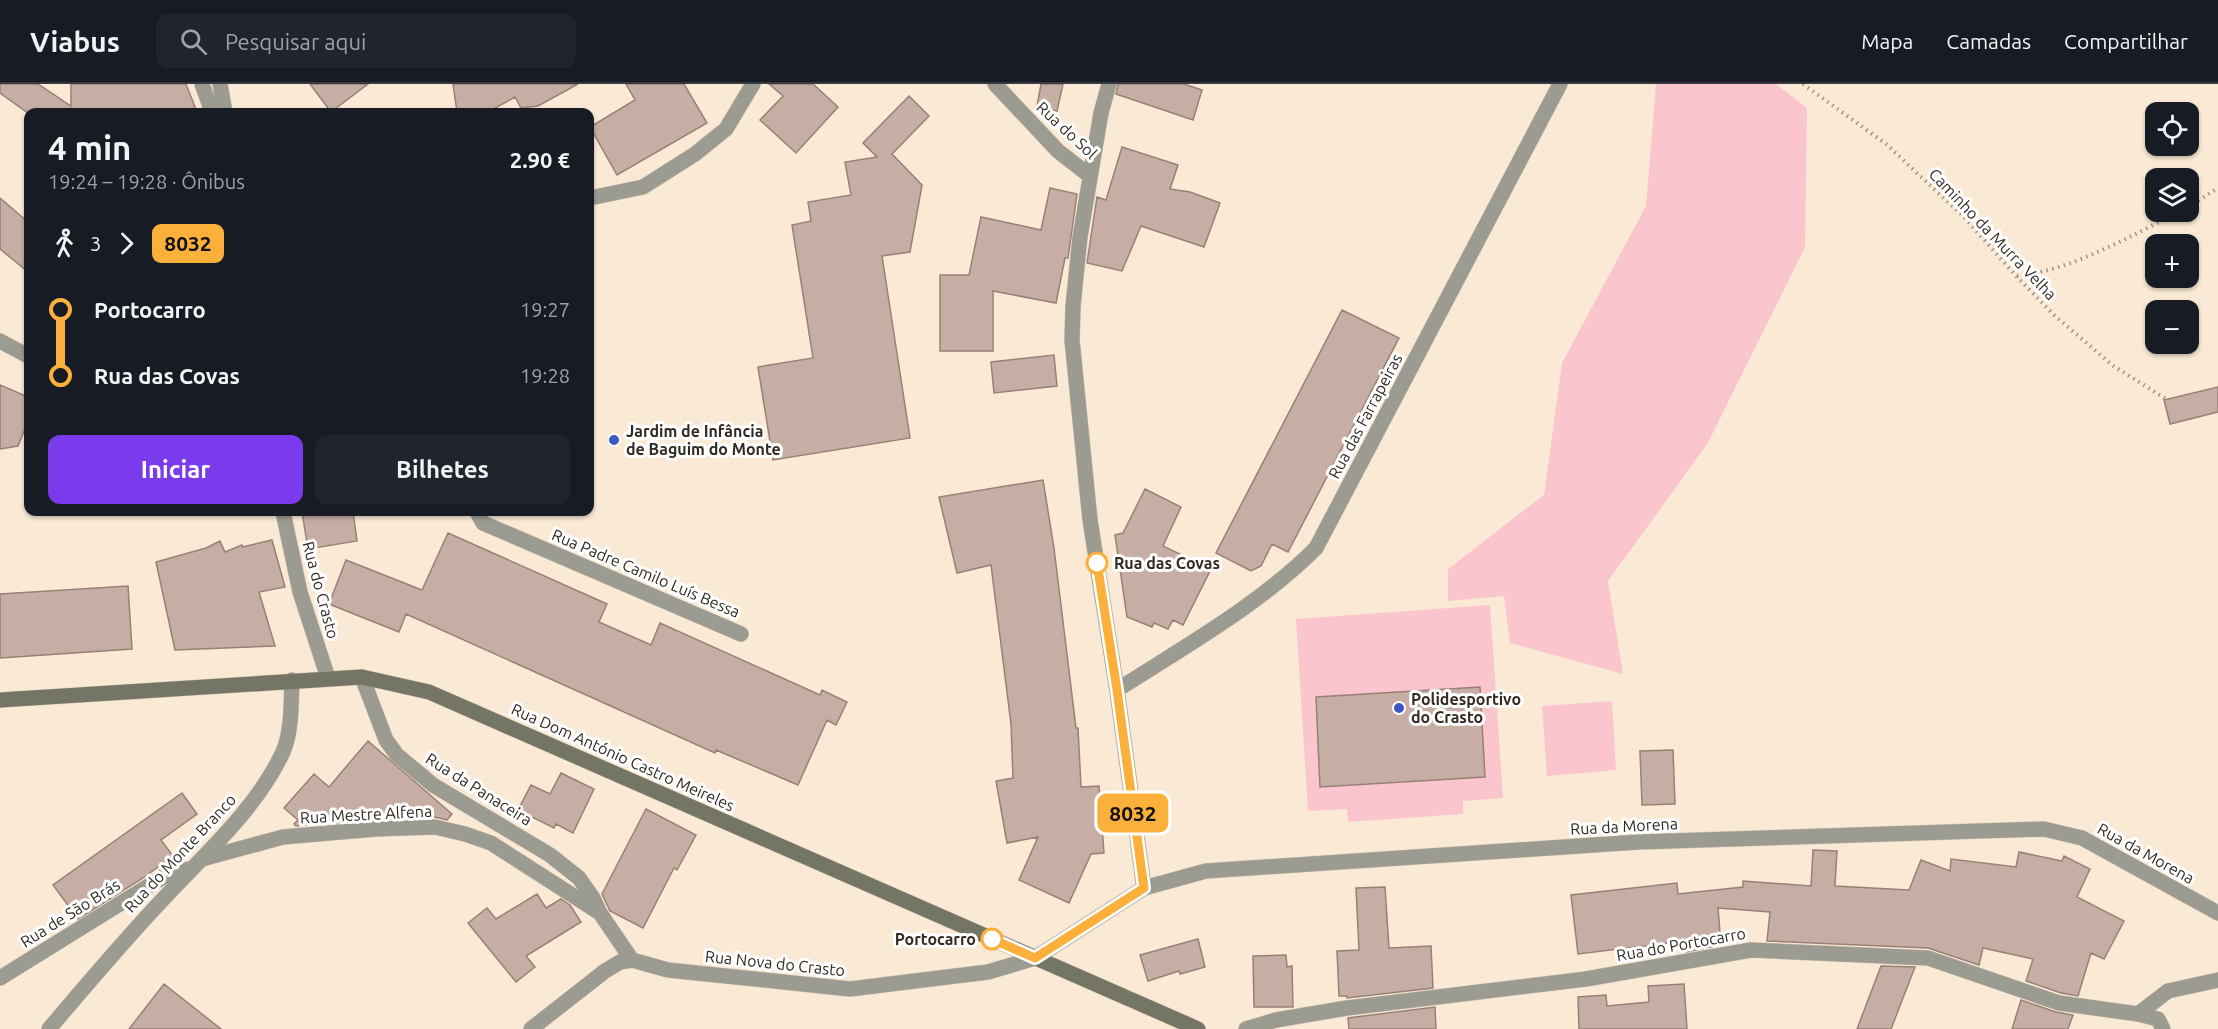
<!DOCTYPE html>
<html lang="pt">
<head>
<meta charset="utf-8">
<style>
	:root { --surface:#171b24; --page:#20242c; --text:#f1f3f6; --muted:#9ea1a6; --line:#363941; --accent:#7c3aed }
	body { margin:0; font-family:Ubuntu,sans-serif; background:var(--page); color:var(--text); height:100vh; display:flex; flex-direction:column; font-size:22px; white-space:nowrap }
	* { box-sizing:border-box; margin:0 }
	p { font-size:20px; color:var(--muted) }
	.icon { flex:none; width:33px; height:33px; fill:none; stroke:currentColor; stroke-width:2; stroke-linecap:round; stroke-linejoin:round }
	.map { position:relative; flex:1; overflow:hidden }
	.sheet { position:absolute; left:24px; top:24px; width:570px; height:408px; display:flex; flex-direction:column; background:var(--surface); border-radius:12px; box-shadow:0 2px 4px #0004 }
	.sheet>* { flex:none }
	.badge { padding:0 12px; border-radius:9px; font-size:21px; line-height:39px }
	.fabs { position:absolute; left:2145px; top:18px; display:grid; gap:12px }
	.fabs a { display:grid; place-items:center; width:54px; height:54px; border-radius:12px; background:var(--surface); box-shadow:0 2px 4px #0004; font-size:30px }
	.map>.badge { position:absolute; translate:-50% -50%; box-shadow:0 0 0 3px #fff }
	.legs { display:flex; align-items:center; gap:9px; height:66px; padding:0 24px; font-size:20px }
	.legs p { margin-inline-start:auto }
	.head { display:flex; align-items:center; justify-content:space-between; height:102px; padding:0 24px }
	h1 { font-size:33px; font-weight:700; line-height:45px }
	.button { display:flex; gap:12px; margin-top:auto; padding:12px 24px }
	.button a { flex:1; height:69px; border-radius:12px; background:var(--accent); color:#fff; font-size:24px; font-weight:700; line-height:69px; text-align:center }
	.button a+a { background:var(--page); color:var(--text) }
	ul { padding:0 24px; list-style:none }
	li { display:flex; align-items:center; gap:21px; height:66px; font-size:22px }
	li i { display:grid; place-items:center; width:9px; height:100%; margin:0 8px; background:currentColor }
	li i::after { content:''; width:15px; height:15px; margin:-8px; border:4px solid; border-radius:50%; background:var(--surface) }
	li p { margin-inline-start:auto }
	li:first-child i { background:linear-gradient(#0000 50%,currentColor 0) }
	li:last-child i { background:linear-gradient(currentColor 50%,#0000 0) }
	header { display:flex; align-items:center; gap:36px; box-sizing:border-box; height:84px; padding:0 30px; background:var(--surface); border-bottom:2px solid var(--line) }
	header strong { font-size:28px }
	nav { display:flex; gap:33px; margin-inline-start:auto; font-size:21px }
	.search { width:420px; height:54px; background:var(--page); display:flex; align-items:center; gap:15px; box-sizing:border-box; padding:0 21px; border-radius:12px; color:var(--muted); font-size:22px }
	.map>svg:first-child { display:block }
	.green { fill:#fac5cd }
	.building { fill:#c7aea4; stroke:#988077; stroke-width:1.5 }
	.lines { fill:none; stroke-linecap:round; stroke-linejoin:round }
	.minor-casing { stroke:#d6c7b5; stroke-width:16 }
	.secondary-casing { stroke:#d6c7b5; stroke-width:16 }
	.path { stroke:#9f9384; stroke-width:4; stroke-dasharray:1.5 4.5; stroke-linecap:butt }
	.minor { stroke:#9b9b91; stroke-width:15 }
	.secondary { stroke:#757566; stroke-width:15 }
	.line-1-casing { stroke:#fff; stroke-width:14 }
	.line-1 { stroke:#fbb03b; stroke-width:9 }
	.poi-dot { fill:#3f56c9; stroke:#fff; stroke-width:2 }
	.stop-1-dot { fill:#fff; stroke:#fbb03b; stroke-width:3 }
	.labels { text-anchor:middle; stroke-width:6; stroke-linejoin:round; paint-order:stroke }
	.street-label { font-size:16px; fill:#302a22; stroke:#fff }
	.poi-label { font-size:16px; font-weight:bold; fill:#302a22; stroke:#fff; text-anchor:start }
	.stop-label { font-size:16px; font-weight:bold; fill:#302a22; stroke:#fff; text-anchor:start }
</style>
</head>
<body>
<header>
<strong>Viabus</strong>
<div class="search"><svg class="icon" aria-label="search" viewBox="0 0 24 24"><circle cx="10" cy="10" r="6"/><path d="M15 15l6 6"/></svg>Pesquisar aqui</div>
<nav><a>Mapa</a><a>Camadas</a><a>Compartilhar</a></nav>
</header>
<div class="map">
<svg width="2218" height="945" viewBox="0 0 2218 945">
	<rect width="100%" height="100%" fill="#faead5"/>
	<!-- green -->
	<path class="green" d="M1656 0H1776L1807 24 1805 163 1708 359 1608 497 1623 590 1510 559 1504 512 1448 517V485L1544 411 1562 279 1646 122Z
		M1490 521 1503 714 1463 717V730L1348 738 1347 725 1308 727 1296 535Z
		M1612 617 1616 686 1547 692 1542 622Z"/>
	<!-- building -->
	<path class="building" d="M0 0H38L71 22V0H186L197 28 28 29 0 9Z
		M310 0H368L331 28Z
		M453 0H578L538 22 521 24 515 13 488 28H457Z
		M626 0H684L707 39 617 91 590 43 635 16Z
		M769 0H813L838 23 796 69 760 36 783 12Z
		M1041 0H1063L1057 27 1037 22Z
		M1118 0H1184L1202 6 1193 36 1116 10Z
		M909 12 929 32 892 70 922 101 910 168 882 172 910 354 773 376 758 283 813 274 792 141 811 137 808 118 851 111 845 78 877 73 863 59Z
		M1122 63 1178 81 1170 105 1190 108 1220 119 1204 163 1141 142 1122 187 1087 179 1097 113 1106 116Z
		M1050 104 1077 110 1068 174H1065L1056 219 993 207V267H940V191H969L981 133 1041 146Z
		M0 114 28 138V188L0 165Z
		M1342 226 1399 254 1288 468 1272 460 1261 482 1251 487 1216 469Z
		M1054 271 1057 302 994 309 991 278Z
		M0 301 28 313V337L18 362 0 365Z
		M2218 303V328L2170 340 2164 316Z
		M1043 396 1054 464 1076 644H1078L1081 703 1099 702 1104 769 1091 770 1069 819 1019 796 1038 753 1007 759 996 697 1013 694 1011 640 991 481 957 489 939 413Z
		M1145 405 1181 423 1163 462 1211 485 1183 541 1173 536 1168 545 1154 539 1152 543 1127 533 1115 451 1123 449Z
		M302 428H353L357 457 308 465Z
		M448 449 607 520 599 538 651 561 660 539 820 611 822 606 847 618 836 641 827 636 798 701 716 666 715 669 406 530 399 548 329 520 346 476 422 506Z
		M272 456 285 503 259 508 275 562 175 566 156 478 206 464 220 457 225 468 242 461 243 463Z
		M128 502 132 565 0 574V510Z
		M1480 603 1485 693 1320 703 1316 613Z
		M368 657 452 730 447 736 435 733 418 734 413 730 409 734 374 735 368 730 362 736 333 739 329 736 326 739 296 742 294 740 298 736 284 724 314 690 329 703Z
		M1673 666 1675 720 1642 721 1640 667Z
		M561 689 594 705 573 749 556 740 554 744 518 726 531 701 550 710Z
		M182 709 197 730 161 756 173 772 143 794 78 835 53 801Z
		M646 725 696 751 677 786 674 784 643 844 610 827 602 810Z
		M1813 766 1837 767 1835 802 1909 806 1921 776 1950 787 1951 775 2016 783 2019 768 2062 777 2064 772 2090 785 2077 813 2124 837 2104 875 2091 869 2078 912 2061 909 2026 897 2033 875 1983 864 1979 881 1928 864 1767 857 1770 828 1718 824 1721 861 1686 868 1685 857 1578 870 1571 811 1677 799 1678 810 1743 803V797L1811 802Z
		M1385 803 1389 864 1431 862 1433 904 1347 914V912H1339L1337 867 1359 866 1356 804Z
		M537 810 546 824 561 815 570 821 581 838 526 872 535 883 516 898 468 839 487 824 496 835Z
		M1198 855 1205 883 1180 890 1179 887 1148 897 1140 871Z
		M1286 871 1287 883 1292 882 1293 923H1254L1253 872Z
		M1881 882 1915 883 1891 945H1857Z
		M164 900 221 945H129Z
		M1684 900 1687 945H1579L1578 913 1606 911 1607 922 1649 918 1648 902Z
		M2021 916 2056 928 2073 931 2068 945H2012Z
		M1435 923 1436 945H1349L1348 934Z"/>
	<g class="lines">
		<!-- minor casing -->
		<g class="minor-casing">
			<path id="minor" d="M202 0 212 28
				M220 0 225 28
				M995 0 1058 67 1090 92
				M1109 0 1101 29 1080 153 1073 222 1072 256 1090 436 1117 606 1144 804
				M590 114 643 103 695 70 726 45 753 0
				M0 257 28 272
				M283 428 300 508 328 594
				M477 428 483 439 741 550
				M362 593 386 656 397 671 433 701 550 771 579 794 593 814 600 829
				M1117 606C1184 563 1259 521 1316 464L1560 0
				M202 775 283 753 376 745 435 743 465 750 491 759 600 829 632 876
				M0 894 163 793 189 785
				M2138 930 2168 907 2218 896
				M49 945C87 900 125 855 166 812 208 767 256 725 283 668 292 647 291 619 292 596
				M531 945 605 887 620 878 632 876 668 886 850 905 988 888 1035 874 1144 804 1206 787 1638 758 2044 745 2082 754 2218 829
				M1246 945 1276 936 1347 924 1586 895 1751 866 1928 874 2059 919 2138 930 2158 935 2163 945"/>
		</g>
		<!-- secondary casing -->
		<g class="secondary-casing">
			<path id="secondary" d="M0 616 362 593 429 608 1198 945"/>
		</g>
		<!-- path -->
		<path class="path" d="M1803 0 1886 60 1963 132 2016 192 2054 231 2112 281 2166 315
			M2188 123 2218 104
			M2017 192C2073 186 2130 152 2179 128"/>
		<!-- minor -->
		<use href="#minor" class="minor"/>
		<!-- secondary -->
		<use href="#secondary" class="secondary"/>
	</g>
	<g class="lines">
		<!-- line-1 casing -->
		<g class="line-1-casing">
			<path id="line-1" d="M992 855 1035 874 1144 804 1117 606 1097 479"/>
		</g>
		<!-- line-1 -->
		<use href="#line-1" class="line-1"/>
	</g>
	<!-- markers -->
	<g class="poi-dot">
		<circle cx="614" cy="356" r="6"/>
		<circle cx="1399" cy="624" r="6"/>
	</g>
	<g class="stop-1-dot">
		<circle cx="1097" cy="479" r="10"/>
		<circle cx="992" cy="855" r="10"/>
	</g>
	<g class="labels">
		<!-- street labels -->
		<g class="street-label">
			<text transform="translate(1067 46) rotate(43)" y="6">Rua do Sol</text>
			<text transform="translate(1993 150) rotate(46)" y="6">Caminho da Murra Velha</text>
			<text transform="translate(1365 332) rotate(-62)" y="6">Rua das Farrapeiras</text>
			<text transform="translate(646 489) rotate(23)" y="6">Rua Padre Camilo Luís Bessa</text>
			<text transform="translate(321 506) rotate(75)" y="6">Rua do Crasto</text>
			<text transform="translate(623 673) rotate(24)" y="6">Rua Dom António Castro Meireles</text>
			<text transform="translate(479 705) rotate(32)" y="6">Rua da Panaceira</text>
			<text transform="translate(366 730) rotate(-3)" y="6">Rua Mestre Alfena</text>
			<text transform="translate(1624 742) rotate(-3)" y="6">Rua da Morena</text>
			<text transform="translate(180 769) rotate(-47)" y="6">Rua do Monte Branco</text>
			<text transform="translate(2146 769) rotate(29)" y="6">Rua da Morena</text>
			<text transform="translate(70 829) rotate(-32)" y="6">Rua de São Brás</text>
			<text transform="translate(1681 860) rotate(-10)" y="6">Rua do Portocarro</text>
			<text transform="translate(775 879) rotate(6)" y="6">Rua Nova do Crasto</text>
		</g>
		<!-- poi labels -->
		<g class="poi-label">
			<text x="626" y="353">Jardim de Infância<tspan x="626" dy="18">de Baguim do Monte</tspan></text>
			<text x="1411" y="621">Polidesportivo<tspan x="1411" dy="18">do Crasto</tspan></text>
		</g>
		<!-- stop labels -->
		<g class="stop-label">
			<text x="1114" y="485">Rua das Covas</text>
			<text x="976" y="861" text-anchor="end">Portocarro</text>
		</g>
	</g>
</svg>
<div class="fabs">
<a><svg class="icon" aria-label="locate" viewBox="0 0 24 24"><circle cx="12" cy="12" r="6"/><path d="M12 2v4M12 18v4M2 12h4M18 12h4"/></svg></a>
<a><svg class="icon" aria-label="layers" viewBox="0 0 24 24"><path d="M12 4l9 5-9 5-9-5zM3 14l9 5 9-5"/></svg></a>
<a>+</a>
<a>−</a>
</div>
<b class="badge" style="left:1133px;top:729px;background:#fbb03b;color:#111">8032</b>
<section class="sheet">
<div class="head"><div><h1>4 min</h1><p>19:24 – 19:28 · Ônibus</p></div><b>2.90 €</b></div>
<div class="legs"><svg class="icon" aria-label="walk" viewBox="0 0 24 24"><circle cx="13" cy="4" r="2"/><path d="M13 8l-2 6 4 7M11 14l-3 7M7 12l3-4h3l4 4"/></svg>3<svg class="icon" aria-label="forward" viewBox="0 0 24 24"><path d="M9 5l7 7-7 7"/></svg><b class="badge" style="background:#fbb03b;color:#111">8032</b></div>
<ul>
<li><i style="color:#fbb03b"></i><b>Portocarro</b><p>19:27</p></li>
<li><i style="color:#fbb03b"></i><b>Rua das Covas</b><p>19:28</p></li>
</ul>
<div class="button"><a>Iniciar</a><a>Bilhetes</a></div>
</section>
</div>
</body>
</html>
